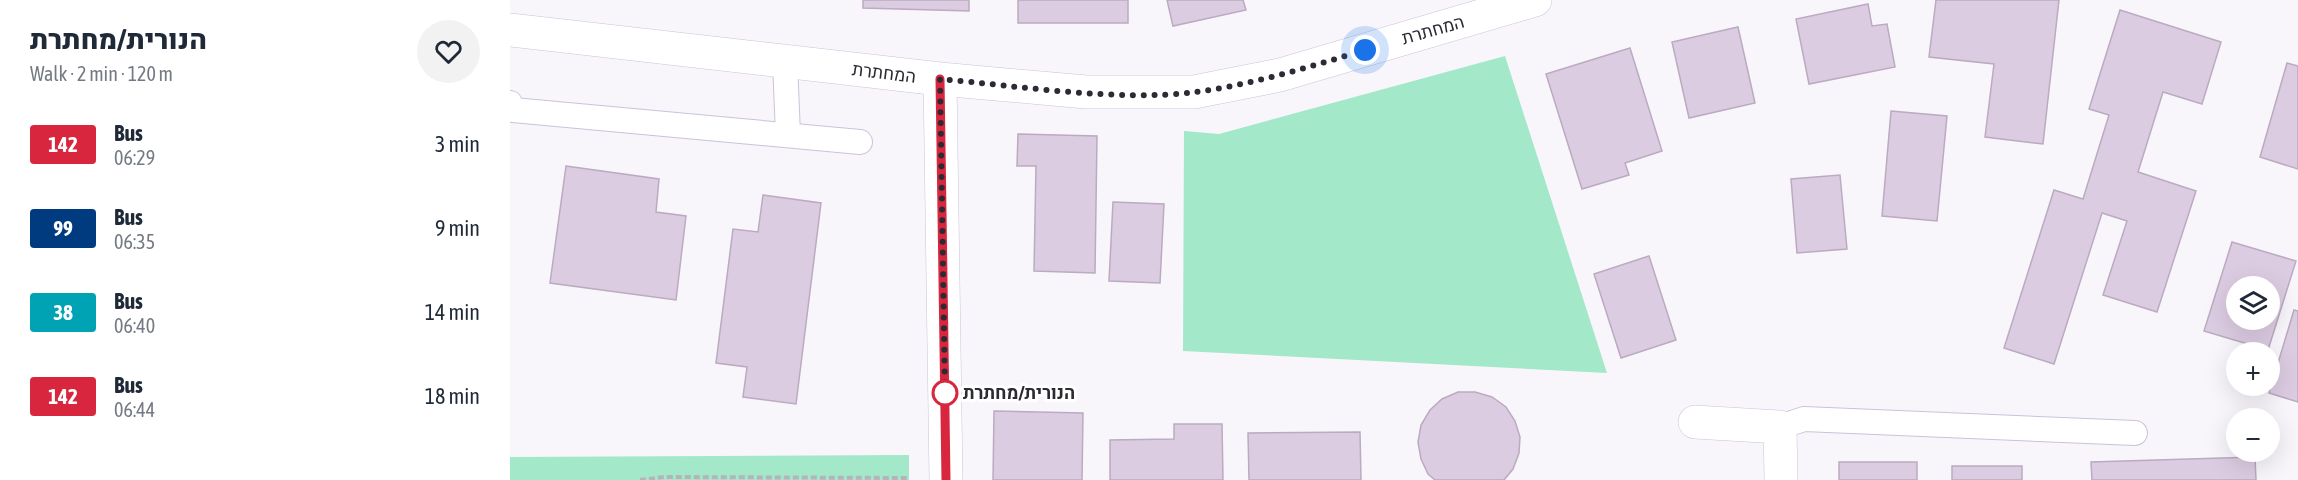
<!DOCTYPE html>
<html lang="en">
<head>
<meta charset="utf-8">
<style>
	:root { --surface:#fff; --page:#f2f2f3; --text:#1f2937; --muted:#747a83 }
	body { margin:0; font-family:"Asap Condensed",Heebo,sans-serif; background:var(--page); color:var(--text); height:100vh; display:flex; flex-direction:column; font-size:22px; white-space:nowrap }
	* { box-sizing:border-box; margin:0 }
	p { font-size:20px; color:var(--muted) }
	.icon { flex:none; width:33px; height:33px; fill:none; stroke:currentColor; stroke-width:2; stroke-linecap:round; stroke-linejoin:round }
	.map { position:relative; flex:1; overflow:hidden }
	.drawer { display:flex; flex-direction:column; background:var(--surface); width:510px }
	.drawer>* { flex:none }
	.badge { padding:0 12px; border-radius:4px; font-size:21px; line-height:39px }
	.buttons { position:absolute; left:1716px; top:276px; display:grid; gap:12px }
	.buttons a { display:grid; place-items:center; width:54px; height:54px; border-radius:50%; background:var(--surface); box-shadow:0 6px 24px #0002; font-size:30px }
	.you { position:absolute; width:30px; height:30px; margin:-15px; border:4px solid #fff; border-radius:50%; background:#1a73e8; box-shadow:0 0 0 9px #1a73e833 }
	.map>.badge { position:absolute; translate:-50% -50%; box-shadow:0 0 0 3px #fff }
	.round { display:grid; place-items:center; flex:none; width:63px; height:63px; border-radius:32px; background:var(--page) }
	.overview { display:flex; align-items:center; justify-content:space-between; height:102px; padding:0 30px }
	h1 { font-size:28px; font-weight:800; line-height:45px }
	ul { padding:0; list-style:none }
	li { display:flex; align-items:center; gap:18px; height:84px; padding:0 30px }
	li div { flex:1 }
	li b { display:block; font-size:22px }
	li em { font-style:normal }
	li .badge { min-width:66px; font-weight:700; text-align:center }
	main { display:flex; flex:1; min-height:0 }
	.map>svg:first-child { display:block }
	.green { fill:#a3e8c9 }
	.building { fill:#dccce2; stroke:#baabc0; stroke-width:1.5; fill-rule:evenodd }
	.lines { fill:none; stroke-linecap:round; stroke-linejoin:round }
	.service-casing { stroke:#cbc2da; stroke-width:26 }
	.minor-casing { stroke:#cbc2da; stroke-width:34 }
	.path { stroke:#b6b3ba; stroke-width:4; stroke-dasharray:6 3; stroke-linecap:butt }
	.service { stroke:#fff; stroke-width:24 }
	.minor { stroke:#fff; stroke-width:33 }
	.line-casing { stroke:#fff; stroke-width:14 }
	.line { stroke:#d7263d; stroke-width:9 }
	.walk { stroke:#2d2a33; stroke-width:6; stroke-dasharray:0 10.8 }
	.stop-dot { fill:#fff; stroke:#d7263d; stroke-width:3 }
	.labels { text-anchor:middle; stroke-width:6; stroke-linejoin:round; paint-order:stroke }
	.street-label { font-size:18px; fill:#2d2a33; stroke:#fff }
	.stop-label { font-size:18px; font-weight:bold; fill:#2d2a33; stroke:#fff; text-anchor:start }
</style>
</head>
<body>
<main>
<section class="drawer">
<div class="overview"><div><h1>הנורית/מחתרת</h1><p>Walk · 2 min · 120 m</p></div><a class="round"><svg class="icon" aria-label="heart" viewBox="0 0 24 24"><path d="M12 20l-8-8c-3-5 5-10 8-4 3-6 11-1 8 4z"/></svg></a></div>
<ul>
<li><span class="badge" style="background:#d7263d;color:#fff">142</span><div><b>Bus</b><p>06:29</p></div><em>3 min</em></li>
<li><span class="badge" style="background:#003b80;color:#fff">99</span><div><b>Bus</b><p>06:35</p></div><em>9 min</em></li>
<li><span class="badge" style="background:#00a3b4;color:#fff">38</span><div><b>Bus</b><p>06:40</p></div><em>14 min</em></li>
<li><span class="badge" style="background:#d7263d;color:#fff">142</span><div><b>Bus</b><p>06:44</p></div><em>18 min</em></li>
</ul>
</section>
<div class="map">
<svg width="1788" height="480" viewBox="0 0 1788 480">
	<rect width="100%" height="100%" fill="#f8f6fb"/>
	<!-- green -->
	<path class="green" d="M995 56 1097 373 673 351 674 131 709 134Z
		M399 455V480H0V457Z"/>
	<!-- building -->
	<path class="building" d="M353 0H459V11L353 8Z
		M508 0H618V23H508Z
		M657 0H733L736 10 663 26Z
		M1426 0H1549L1533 144 1475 137 1484 64 1419 57Z
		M1358 4 1362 26 1377 24 1385 67 1299 84 1286 19Z
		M1610 10 1711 42 1692 104 1653 92 1628 172 1686 191 1647 312 1593 295 1617 221 1592 213 1544 364 1494 348 1544 190 1573 199 1599 115 1579 109Z
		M1228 27 1245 103 1179 118 1162 42Z
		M1120 48 1152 151 1115 163 1119 175 1072 189 1036 74Z
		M1777 63 1788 66V169L1750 157Z
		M1381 111 1437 116 1427 221 1372 216Z
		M508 134 587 136 585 273 524 271 526 166H507Z
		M56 166 149 179 146 212 176 216 166 300 40 283Z
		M1330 175 1337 249 1287 253 1281 179Z
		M253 195 311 203 286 404 233 397 237 367 206 363 223 229 248 232Z
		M603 202 654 204 650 283 599 281Z
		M1722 242 1786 261 1758 350 1694 331ZM1726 286H1760V320H1726Z
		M1139 256 1166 340 1111 358 1084 274Z
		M1784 310 1788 311V402L1759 393Z
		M948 392H965L982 397 996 407 1005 421 1010 437 1009 453 1003 469 994 480H925L918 474 911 459 908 442 911 425 920 410 932 399Z
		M484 411 573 413 572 480H483Z
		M664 424H712L713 480H600V440L664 439Z
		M850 432 851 480H739L738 433Z
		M1745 457 1746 480H1582L1581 462Z
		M1329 462H1407V480H1329Z
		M1442 466H1512V480H1442Z"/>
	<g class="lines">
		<!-- service casing -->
		<g class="service-casing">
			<path id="service" d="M275 62 278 135
				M0 103 3 110 350 142
				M1270 427 1294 419 1625 433"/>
		</g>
		<!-- minor casing -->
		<g class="minor-casing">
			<path id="minor" d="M0 30 430 79 576 92H684L770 75 1025 0
				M430 79 436 480
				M1185 422 1270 427 1271 480"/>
		</g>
		<!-- path -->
		<path class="path" d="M130 480 154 477 399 478"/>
		<!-- service -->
		<use href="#service" class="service"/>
		<!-- minor -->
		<use href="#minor" class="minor"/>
	</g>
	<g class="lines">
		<!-- line casing -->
		<g class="line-casing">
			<path id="line" d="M430 79 436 480"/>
		</g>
		<!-- line -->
		<use href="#line" class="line"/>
		<!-- walk -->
		<path class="walk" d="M435 393 430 79C509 86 609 102 686 92 744 84 800 67 855 50"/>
	</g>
	<!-- markers -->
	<circle class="stop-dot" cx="435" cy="393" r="12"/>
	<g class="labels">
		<!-- street labels -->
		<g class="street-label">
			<text transform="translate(923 30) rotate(-16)" y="6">המחתרת</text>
			<text transform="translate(374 73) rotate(7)" y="6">המחתרת</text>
		</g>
		<!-- stop labels -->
		<g class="stop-label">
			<text x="453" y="399">הנורית/מחתרת</text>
		</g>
	</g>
</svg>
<div class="buttons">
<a><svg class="icon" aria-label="layers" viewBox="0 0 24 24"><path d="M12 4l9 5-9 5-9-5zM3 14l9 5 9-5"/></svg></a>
<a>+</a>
<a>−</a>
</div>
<div class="you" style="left:855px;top:50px"></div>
</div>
</main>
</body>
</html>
